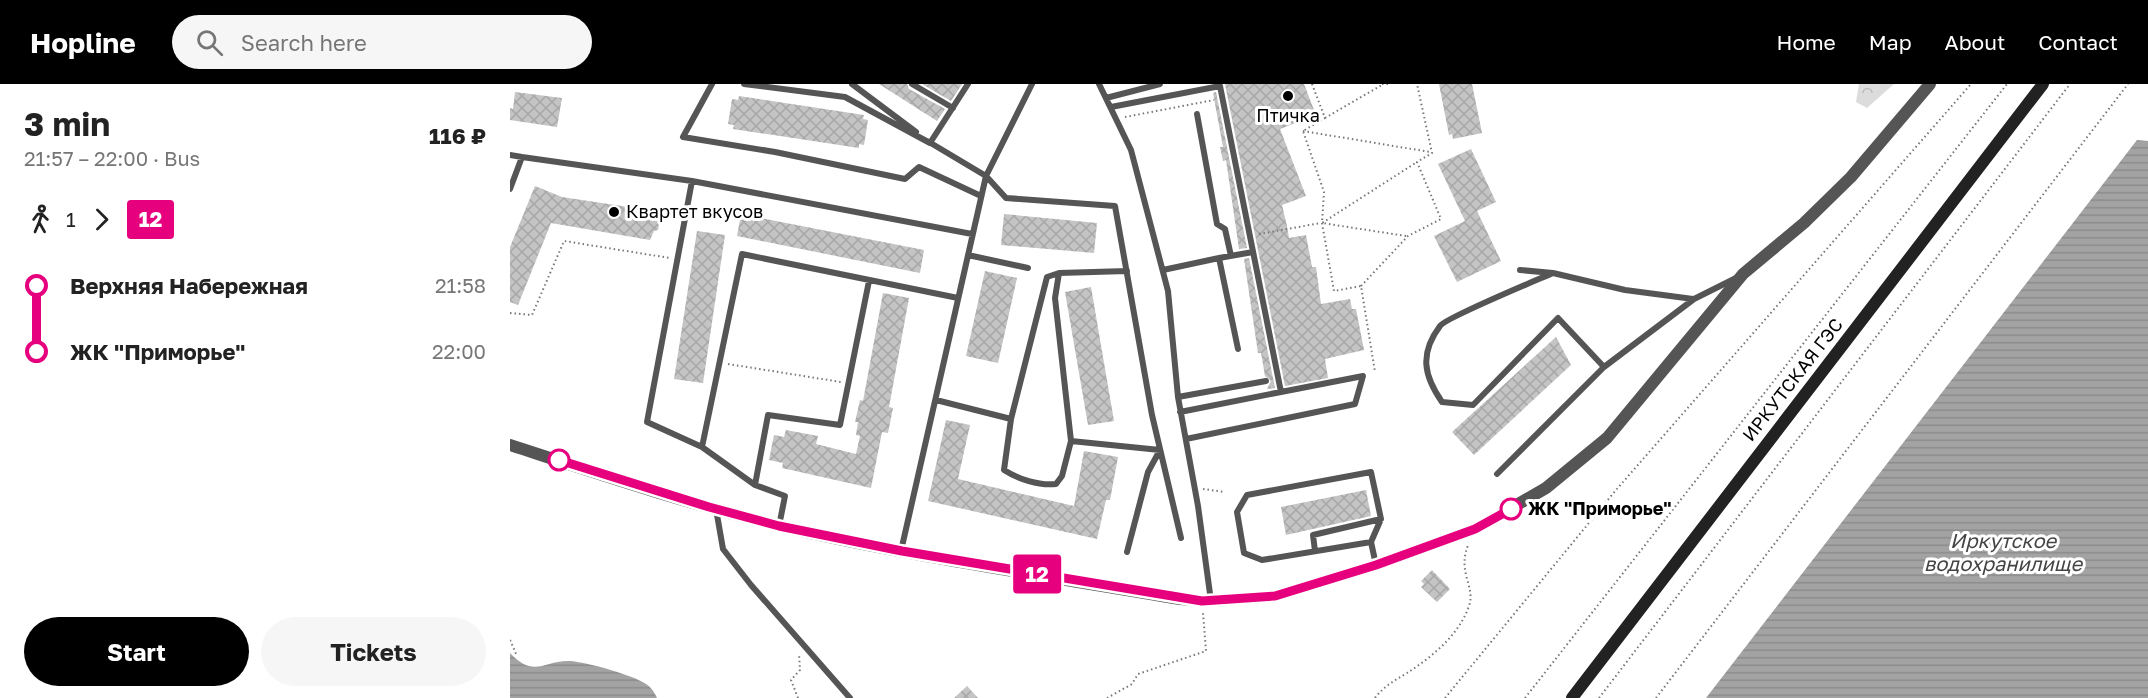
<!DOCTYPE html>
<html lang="en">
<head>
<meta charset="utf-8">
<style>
	:root { --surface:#fff; --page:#f6f6f6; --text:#222; --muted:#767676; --accent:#000 }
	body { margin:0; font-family:"Golos Text",sans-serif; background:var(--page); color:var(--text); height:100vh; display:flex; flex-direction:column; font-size:22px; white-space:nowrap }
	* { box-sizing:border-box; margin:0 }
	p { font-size:20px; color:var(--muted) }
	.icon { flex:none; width:33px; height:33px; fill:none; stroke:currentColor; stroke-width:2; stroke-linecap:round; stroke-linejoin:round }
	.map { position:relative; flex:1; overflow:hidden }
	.sheet { display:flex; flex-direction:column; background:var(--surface); width:510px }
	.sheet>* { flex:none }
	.badge { padding:0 12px; border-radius:4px; font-size:21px; line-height:39px }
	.map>.badge { position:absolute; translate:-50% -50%; box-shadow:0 0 0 3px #fff }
	.legs { display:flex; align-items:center; gap:9px; height:66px; padding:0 24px; font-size:20px }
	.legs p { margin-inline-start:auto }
	.overview { display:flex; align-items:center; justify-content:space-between; height:102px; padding:0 24px }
	h1 { font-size:33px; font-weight:700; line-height:45px }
	.cta { display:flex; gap:12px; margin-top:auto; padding:12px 24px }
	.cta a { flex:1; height:69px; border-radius:36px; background:var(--accent); color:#fff; font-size:24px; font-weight:700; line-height:69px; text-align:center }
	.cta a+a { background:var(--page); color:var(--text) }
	ul { padding:0 24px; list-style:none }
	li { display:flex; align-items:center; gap:21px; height:66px; font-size:22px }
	li i { display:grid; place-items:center; width:9px; height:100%; margin:0 8px; background:currentColor }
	li i::after { content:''; width:15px; height:15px; margin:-8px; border:4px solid; border-radius:50%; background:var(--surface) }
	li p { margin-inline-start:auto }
	li:first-child i { background:linear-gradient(#0000 50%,currentColor 0) }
	li:last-child i { background:linear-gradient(currentColor 50%,#0000 0) }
	header { display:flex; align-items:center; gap:36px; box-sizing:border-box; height:84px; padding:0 30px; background:var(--accent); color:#fff }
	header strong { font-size:28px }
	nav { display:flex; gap:33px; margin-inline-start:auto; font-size:21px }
	.search { width:420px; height:54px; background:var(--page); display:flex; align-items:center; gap:15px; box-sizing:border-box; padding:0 21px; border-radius:33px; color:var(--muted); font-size:22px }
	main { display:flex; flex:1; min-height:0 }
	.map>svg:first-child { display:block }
	.forest { fill:url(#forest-crowns) }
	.water { fill:url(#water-rules) }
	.building { fill:url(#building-cross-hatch) }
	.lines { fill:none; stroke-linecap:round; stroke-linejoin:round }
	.path { stroke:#777; stroke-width:2; stroke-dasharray:1.5 3; stroke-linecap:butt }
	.service { stroke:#555; stroke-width:6 }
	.minor { stroke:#555; stroke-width:12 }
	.secondary { stroke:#222; stroke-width:12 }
	.line-1-casing { stroke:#fff; stroke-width:14 }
	.line-1 { stroke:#e6007e; stroke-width:9 }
	.poi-dot { fill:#000; stroke:#fff; stroke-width:2 }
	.stop-1-dot { fill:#fff; stroke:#e6007e; stroke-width:3 }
	.labels { text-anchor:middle; stroke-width:6; stroke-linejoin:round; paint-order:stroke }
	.poi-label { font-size:18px; fill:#000; stroke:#fff }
	.street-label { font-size:18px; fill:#000; stroke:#fff }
	.stop-label { font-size:18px; font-weight:bold; fill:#000; stroke:#fff; text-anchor:start }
	.water-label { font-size:20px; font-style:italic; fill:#444; stroke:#fff }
</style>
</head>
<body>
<header>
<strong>Hopline</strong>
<div class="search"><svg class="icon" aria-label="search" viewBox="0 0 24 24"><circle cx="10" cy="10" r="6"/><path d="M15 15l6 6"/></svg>Search here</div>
<nav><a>Home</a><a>Map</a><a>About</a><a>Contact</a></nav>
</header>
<main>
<section class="sheet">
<div class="overview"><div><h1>3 min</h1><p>21:57 – 22:00 · Bus</p></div><b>116 ₽</b></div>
<div class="legs"><svg class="icon" aria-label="walk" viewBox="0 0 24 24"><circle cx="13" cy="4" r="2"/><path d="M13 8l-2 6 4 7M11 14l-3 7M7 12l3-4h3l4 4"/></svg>1<svg class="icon" aria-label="forward" viewBox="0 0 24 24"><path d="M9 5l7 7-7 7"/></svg><b class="badge" style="background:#e6007e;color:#fff">12</b></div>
<ul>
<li><i style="color:#e6007e"></i><b>Верхняя Набережная</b><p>21:58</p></li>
<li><i style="color:#e6007e"></i><b>ЖК &quot;Приморье&quot;</b><p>22:00</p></li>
</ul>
<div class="cta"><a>Start</a><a>Tickets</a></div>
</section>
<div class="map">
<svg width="1638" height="614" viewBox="0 0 1638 614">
	<defs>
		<pattern id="forest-crowns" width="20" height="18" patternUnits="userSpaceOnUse" patternTransform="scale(1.5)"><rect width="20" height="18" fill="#dcdcdc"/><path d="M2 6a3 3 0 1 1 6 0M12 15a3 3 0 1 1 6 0" fill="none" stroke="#bbb"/></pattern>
		<pattern id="water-rules" width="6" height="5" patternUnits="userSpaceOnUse" patternTransform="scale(1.5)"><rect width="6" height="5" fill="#a3a3a3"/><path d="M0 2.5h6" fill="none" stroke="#8b8b8b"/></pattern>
		<pattern id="building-cross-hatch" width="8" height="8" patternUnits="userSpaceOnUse" patternTransform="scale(1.5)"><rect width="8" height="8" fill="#c4c4c4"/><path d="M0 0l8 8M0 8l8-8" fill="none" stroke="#a7a7a7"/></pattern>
	</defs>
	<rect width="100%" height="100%" fill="#fff"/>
	<!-- forest -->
	<path class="forest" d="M1349 0H1384L1357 24 1346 18Z"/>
	<!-- water -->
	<path class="water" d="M1627 56 1638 57V614H1196Z
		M0 569C25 595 33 576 60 577 76 578 123 591 136 600 141 603 145 609 147 614H0Z"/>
	<!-- building -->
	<path class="building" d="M369 0H397L399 5 435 25 427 37Z
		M412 0H452L441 17Z
		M715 0H794L806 31 770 45 796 112 772 121 777 142 779 154 796 151 802 183H806L811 220 840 215 842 225H846L854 266 815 275 818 294 775 302Z
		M929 0H962L972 49 943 55 942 50 939 51Z
		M5 8 52 14 47 43 0 36V24L3 25Z
		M706 8 737 164 729 165 716 76 713 77 710 63H713L703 9Z
		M229 12 354 31 353 35 358 36 354 61 349 60V64L223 45 224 41 218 40 222 15 228 16Z
		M961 65 986 118 967 127 991 177 947 198 924 152 955 137 928 80Z
		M25 102 52 113 145 127 151 130 148 146 144 147 140 156 41 139 8 221 0 218V163Z
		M231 130 414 166 410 189 227 152Z
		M494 130 587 139 584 169 491 161Z
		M187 147 215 151 193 299 164 295Z
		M739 174 765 304 757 305 761 297 755 292 751 269H748L734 175Z
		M475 187 507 194 488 279 456 272Z
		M581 203 604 337 578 341 555 208Z
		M373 209 399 214 379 323 383 324 378 349 372 348 361 404 272 384 273 379 259 376 264 351 274 353 276 346 308 352 306 360 346 370 350 352 346 351 348 338H345L350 316 353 317Z
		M1046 253 1061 281 964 371 942 348Z
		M436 336 460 341 448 395 564 422 574 367 608 373 600 416H596L587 455 418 417Z
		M856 406 861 432 776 451 771 423Z
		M922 486 940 505 927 518 911 503 914 500 911 497Z
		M457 602 468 614H444Z"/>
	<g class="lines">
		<!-- path -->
		<path class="path" d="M802 0 815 34 793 47 814 108 812 139 824 207 851 202 865 288
			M872 0H880
			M615 33 704 16
			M815 34 872 1
			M793 47 920 68
			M749 150 811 139
			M896 152 812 139 907 78
			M851 202 898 152 931 135 907 78 922 69 907 0
			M0 229 22 231 54 157 160 174
			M218 280 331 298
			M693 405 715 408
			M0 556 7 572
			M288 614 281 596 290 586 289 570
			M597 614 622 600 628 590 696 567 693 529
			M865 614C874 602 884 597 897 589 922 573 949 551 959 522 966 502 946 488 959 459
			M935 614 1106 406 1461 0
			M1015 614 1497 0
			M1089 614 1560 0
			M1146 614 1618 0"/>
		<!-- service -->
		<path class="service" d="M202 0 173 53 265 68 395 95 409 83 471 112
			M234 0 335 13 420 59 458 0
			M342 0 406 48
			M402 0 443 24
			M589 0 621 66 658 207 668 313 688 422 701 517
			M596 14 650 0
			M601 23 710 2 771 308 853 292 845 320 676 355
			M687 30 707 140 715 145 721 172
			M419 58 476 92 522 0
			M0 71 12 73 0 105
			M12 73 182 97
			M476 92 496 114 605 122 642 331 671 454
			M458 171 518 184
			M709 174 743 168
			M653 186 709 174 728 265
			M1010 186 1043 189 1115 206 1183 215
			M1043 189C1027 196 935 234 930 242 909 270 914 292 932 318L963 321 1048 234 1094 283
			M668 313 756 297
			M426 316 501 335 537 193 549 189 617 187
			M670 328 771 308
			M501 335 494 386C508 395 529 402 546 400L552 392 561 357 545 214 549 189
			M561 357 650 366 638 388 617 468
			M192 363 137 338 182 97 462 150
			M987 390 1094 283 1184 215 1226 194
			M245 401 192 363 232 170 448 214
			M206 425 213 465 241 501 340 614
			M269 442 275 412 245 401 258 331 330 341 359 197
			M861 458 752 476 734 469 727 428 737 411 861 388 871 435 861 458 866 481
			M391 467 476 92
			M805 467 803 451 871 435"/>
		<!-- minor -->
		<path class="minor" d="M0 361C89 390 178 420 269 442 401 473 537 492 670 515L701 517 765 512 866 481 965 445 1036 404 1097 354 1233 190 1294 139 1341 93 1420 0"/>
		<!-- secondary -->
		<path class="secondary" d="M1062 614 1533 0"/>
	</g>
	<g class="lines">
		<!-- line-1 casing -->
		<g class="line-1-casing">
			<path id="line-1" d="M49 376 199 423 269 442 392 467 692 517 765 512 866 481 965 445 1001 425"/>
		</g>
		<!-- line-1 -->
		<use href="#line-1" class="line-1"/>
	</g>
	<!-- markers -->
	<g class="poi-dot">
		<circle cx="778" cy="12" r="6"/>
		<circle cx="104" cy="128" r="6"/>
	</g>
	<g class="stop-1-dot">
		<circle cx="49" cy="376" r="10"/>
		<circle cx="1001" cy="425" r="10"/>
	</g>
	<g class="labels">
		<!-- poi labels -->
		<g class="poi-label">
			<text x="778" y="38">Птичка</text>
			<text x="116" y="134" text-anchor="start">Квартет вкусов</text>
		</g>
		<!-- street labels -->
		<g class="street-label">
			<text transform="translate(1283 296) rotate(-52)" y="6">ИРКУТСКАЯ ГЭС</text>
		</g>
		<!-- stop labels -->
		<g class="stop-label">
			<text x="1018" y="431">ЖК "Приморье"</text>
		</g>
		<!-- water labels -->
		<g class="water-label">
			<text x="1493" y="464">Иркутское<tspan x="1493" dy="23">водохранилище</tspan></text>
		</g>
	</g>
</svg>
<b class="badge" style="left:527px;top:490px;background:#e6007e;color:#fff">12</b>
</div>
</main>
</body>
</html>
